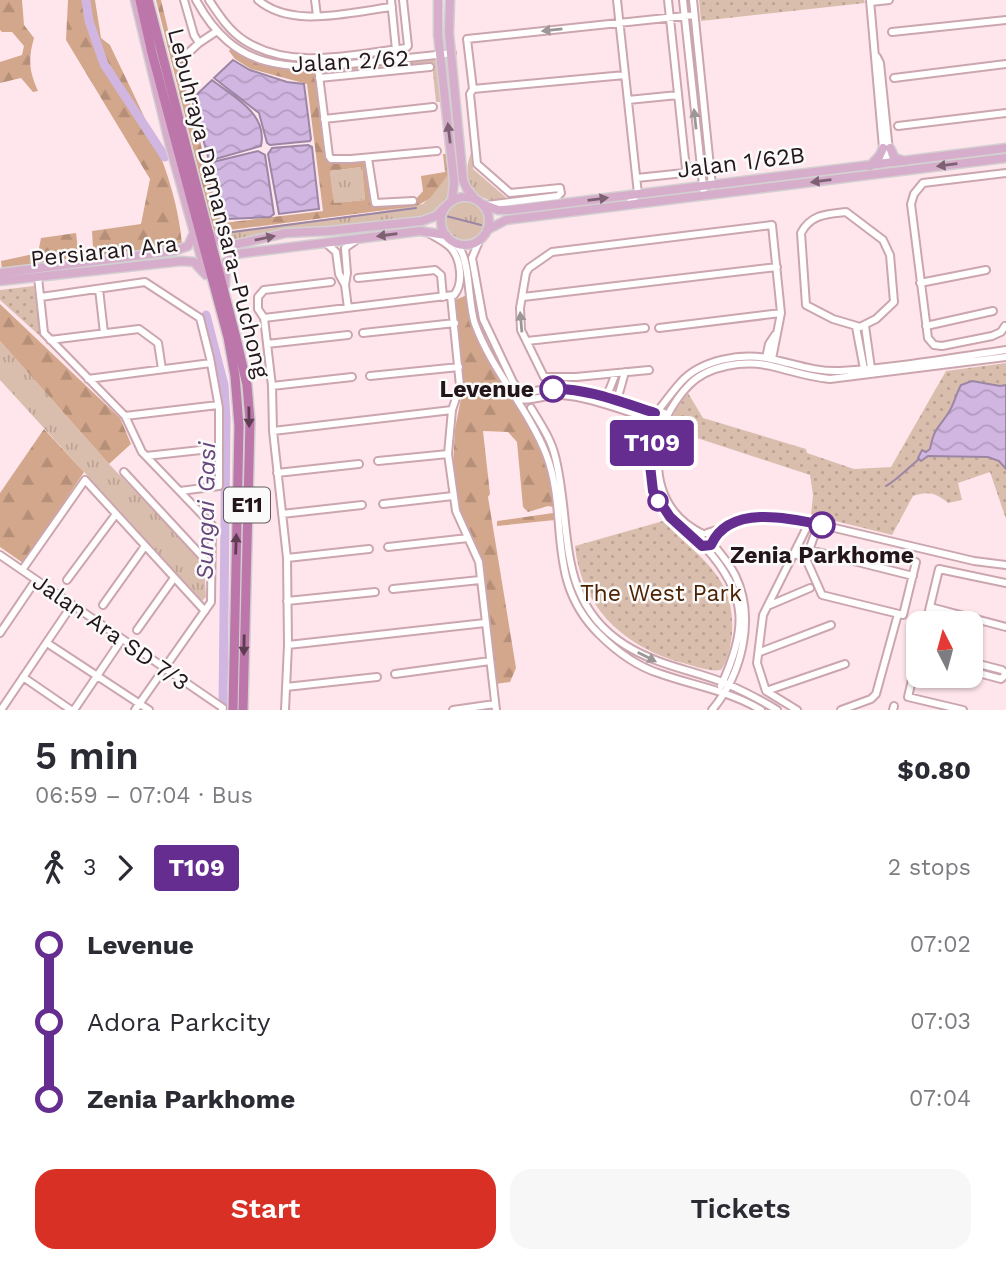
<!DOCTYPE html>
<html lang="en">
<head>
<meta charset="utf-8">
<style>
	:root { --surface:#fff; --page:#f7f7f7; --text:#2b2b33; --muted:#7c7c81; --accent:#d93025 }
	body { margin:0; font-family:"Work Sans",sans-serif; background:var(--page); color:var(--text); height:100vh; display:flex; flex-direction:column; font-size:26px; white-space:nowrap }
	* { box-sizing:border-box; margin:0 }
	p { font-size:23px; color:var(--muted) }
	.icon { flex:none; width:38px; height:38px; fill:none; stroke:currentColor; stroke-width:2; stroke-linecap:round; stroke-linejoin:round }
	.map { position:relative; height:710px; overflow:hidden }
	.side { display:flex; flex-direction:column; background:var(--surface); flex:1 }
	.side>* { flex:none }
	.badge { padding:0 14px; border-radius:5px; font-size:24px; line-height:46px }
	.needle { width:46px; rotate:354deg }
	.controls { position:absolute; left:906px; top:611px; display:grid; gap:14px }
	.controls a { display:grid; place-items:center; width:77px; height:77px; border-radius:14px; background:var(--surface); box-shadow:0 2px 5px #0004; font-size:35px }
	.map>.badge { position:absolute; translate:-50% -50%; box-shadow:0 0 0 4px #fff }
	.legs { display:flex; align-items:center; gap:10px; height:77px; padding:0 35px; font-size:23px }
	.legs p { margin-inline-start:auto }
	.head { display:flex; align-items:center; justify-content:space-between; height:119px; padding:0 35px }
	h1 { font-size:38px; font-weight:600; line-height:52px }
	.primary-button { display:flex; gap:14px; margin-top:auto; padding:14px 35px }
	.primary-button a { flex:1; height:80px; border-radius:21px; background:var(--accent); color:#fff; font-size:28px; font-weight:600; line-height:80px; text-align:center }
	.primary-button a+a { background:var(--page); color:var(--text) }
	ul { padding:0 35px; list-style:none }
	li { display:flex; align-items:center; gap:24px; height:77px; font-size:26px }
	li i { display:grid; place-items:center; width:10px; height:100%; margin:0 9px; background:currentColor }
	li i::after { content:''; width:18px; height:18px; margin:-9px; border:5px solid; border-radius:50%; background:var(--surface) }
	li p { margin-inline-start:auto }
	li:first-child i { background:linear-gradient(#0000 50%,currentColor 0) }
	li:last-child i { background:linear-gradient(currentColor 50%,#0000 0) }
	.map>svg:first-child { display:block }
	.grass { fill:url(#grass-tufts) }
	.forest { fill:url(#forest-firs); fill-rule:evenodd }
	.park { fill:url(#park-dots) }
	.water { fill:url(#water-waves); stroke:#9c86a5; stroke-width:2 }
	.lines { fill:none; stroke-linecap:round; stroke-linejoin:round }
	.stream { stroke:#9c86a5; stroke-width:2 }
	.river { stroke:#d0b6e1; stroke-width:9 }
	.minor-casing { stroke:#cca6af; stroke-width:10 }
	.major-casing { stroke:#d3d0d1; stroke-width:11 }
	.highway-casing { stroke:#d3d0d1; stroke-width:12 }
	.minor { stroke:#fff; stroke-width:6 }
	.major { stroke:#d7adcc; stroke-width:8 }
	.highway { stroke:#bc76aa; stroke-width:9 }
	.oneway { fill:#9c9698 }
	.oneway2 { fill:#7d6172 }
	.oneway3 { fill:#603c53 }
	.line-1-casing { stroke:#fff; stroke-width:16 }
	.line-1 { stroke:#662d91; stroke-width:10 }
	.stop-1-dot { fill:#fff; stroke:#662d91; stroke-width:3.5 }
	.labels { text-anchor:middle; stroke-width:5; stroke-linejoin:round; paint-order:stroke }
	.shield { fill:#fafafa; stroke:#645a5c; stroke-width:2 }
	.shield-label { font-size:21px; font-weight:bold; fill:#231519 }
	.street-label { font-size:23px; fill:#231519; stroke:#fafafa }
	.stop-label { font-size:23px; font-weight:bold; fill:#231519; stroke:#fafafa; text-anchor:end }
	.park-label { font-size:23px; fill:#4c2202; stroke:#fafafa }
	.water-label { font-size:24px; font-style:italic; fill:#67467c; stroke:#fafafa }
</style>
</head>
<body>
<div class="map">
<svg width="1006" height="710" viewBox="0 0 1006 710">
	<defs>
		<pattern id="grass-tufts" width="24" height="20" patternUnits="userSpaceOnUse" patternTransform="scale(1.75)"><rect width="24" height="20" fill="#dabead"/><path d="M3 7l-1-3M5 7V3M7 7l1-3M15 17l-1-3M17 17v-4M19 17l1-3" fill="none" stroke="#bba294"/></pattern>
		<pattern id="forest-firs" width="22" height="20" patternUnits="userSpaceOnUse" patternTransform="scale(1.75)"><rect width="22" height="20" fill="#d3a78c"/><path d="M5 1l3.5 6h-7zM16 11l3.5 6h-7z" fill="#b58f78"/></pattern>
		<pattern id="park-dots" width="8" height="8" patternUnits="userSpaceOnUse" patternTransform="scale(1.75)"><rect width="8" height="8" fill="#dabead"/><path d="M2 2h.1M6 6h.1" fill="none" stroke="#bba294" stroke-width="1.8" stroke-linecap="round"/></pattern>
		<pattern id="water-waves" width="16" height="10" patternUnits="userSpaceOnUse" patternTransform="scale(1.75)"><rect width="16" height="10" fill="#d0b6e1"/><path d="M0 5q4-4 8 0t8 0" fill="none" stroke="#b29cc0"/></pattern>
	</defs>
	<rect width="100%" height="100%" fill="#ffe6ec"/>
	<!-- grass -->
	<path class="grass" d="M438 58 453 186 450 195 430 216 392 222 313 228 230 242 217 237 213 231 216 233 372 213 423 204 448 175 440 102H436L432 63 324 75 322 72 324 70Z
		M471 153 473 169 509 200C477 206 459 183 471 153Z
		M362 167 365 200 334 203 330 171Z
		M445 221a20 20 0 1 1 40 0a20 20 0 1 1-40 0Z
		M0 341 109 464 204 563 206 597 202 601 0 380Z"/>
	<!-- forest -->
	<path class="forest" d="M0 0H22L24 25 34 38C28 59 29 71 38 91L33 92 21 78 0 83V62L22 55 24 46 12 32H2L0 30Z
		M68 0H95L101 38 110 45C140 109 176 173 182 244L2 270 1 261 38 253 41 238 76 233 78 250 93 248 92 231 141 224 150 179 66 40Z
		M156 0H161L175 59 183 53 189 63 180 73 189 99 220 218 224 223 323 211 307 84 251 69 235 59 229 51 233 46 255 58 318 68 328 162 368 158 374 205 414 201 423 191 421 176 445 172 443 154H446L448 175 430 198 417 206 214 232ZM362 167 365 200 334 203 330 171Z
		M467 295 474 334 524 413 541 449 549 473 555 520 497 526V521L553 513V507L548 506 528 512 523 507 517 442 508 432 483 431 490 494 488 497 516 668 510 682 495 684 482 564 457 506 453 467 455 429 461 398 462 375 455 300Z
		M0 304 120 418 131 444 109 464 0 341Z
		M44 429 84 472 23 563 0 547V493Z"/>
	<!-- park -->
	<path class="park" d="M699 0H864L865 3 701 21Z
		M34 286 41 337 0 300V290Z
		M1006 363V519L990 472 958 483 962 500 948 503C936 493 928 491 913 496L892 535 811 515 813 495 810 475 697 438 663 449C664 428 675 410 688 393L703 418 806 449 807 453 854 469 891 467 946 371Z
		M663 521C697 557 736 575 732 633 731 645 728 660 721 670 708 672 695 666 683 663 626 648 581 608 575 546Z"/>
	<!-- water -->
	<path class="water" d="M233 60 250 70 287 82 304 84 311 139 310 141 270 145 267 143 259 113 214 78Z
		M212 80C234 97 268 114 261 146L212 160 208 157 192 99Z
		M308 145 312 147 319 209 279 214 268 154 272 148Z
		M258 151 265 155 274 214 270 217 227 219 224 217 210 166 213 162Z
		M972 381 1000 386 1006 385V469L999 461 988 457 928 456 921 461 918 458 922 450 926 452 930 449C934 428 938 429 949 412 954 404 956 394 961 385Z"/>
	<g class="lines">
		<!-- stream -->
		<path class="stream" d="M446 216 481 225
			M218 234 416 208
			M886 486C893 483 911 466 919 459"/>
		<!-- river -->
		<path class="river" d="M86 0 89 21 104 64 165 157
			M206 315 224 385 226 419 223 710"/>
		<!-- minor casing -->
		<g class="minor-casing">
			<path id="minor" d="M184 0 194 35 199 43 217 31
				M196 0C235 72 287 70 360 63 390 60 421 57 452 53
				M209 0C219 15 229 31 245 41 293 71 353 54 406 48L408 46 403 0
				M258 0C292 29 350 12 392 7
				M315 0 317 16
				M391 0 396 50
				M617 0 638 194 627 205
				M683 0 704 195
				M693 0 712 186
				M870 0 883 148 888 164
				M871 2 889 0
				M892 32 1006 20
				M187 54 199 43
				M877 57 880 63 889 151
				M318 67 329 156 331 159H351L437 151
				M319 78 430 67
				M894 78 1006 64
				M473 89 625 75
				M628 100 678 95
				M324 119 433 107
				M898 126 1006 113
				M368 158 375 203 413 201
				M637 178 684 173 686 169 668 0
				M560 188 510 193 477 164 470 94 473 89 467 39 694 15
				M487 205 558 196 561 193 560 188
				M846 212 883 240 890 255 894 302 876 319 860 327 833 319 806 305 801 233C811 214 827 214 846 212Z
				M480 239 472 258 483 319 513 382 521 393
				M451 240C454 243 459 247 461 251 470 266 468 304 475 324 492 371 528 408 546 454 570 516 544 580 599 634 616 651 638 667 661 674 695 686 730 691 761 710
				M327 244 336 252 339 274 345 285 347 273 345 248 355 241
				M38 277 44 333 125 416 142 452 212 525 211 602 135 710
				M358 278 435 270 441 275 443 297
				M920 283 986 270
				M345 285 348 308
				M99 289 104 333
				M451 296 460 386 452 410 448 454 456 511 479 562 496 710
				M41 297 145 282 200 318 210 358 219 408V486L180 491
				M523 297 777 267
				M264 318 454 295C464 283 461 258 450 247 444 241 437 238 430 234
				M865 326 871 368
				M926 326 993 311
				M1005 326 1001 332 992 336 942 346 934 345 928 338 911 204 914 194 923 183 1006 173
				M856 327 864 369
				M659 328 781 313
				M363 333 455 323
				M50 340 139 329 158 343 162 369
				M527 341 645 328
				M267 344 348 335
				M766 358 769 344 775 335
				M649 370 576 377H544L521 330 520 308 526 273 529 268 552 252 772 225 781 313 772 359
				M370 376 459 367
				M88 379 211 363
				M272 386 352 377
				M521 393 548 389 571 390 655 413
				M602 397 608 393 616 373
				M518 399C531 402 547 394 561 395 591 397 623 411 652 419
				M621 403 618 397 625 372
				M531 408C540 423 551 439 555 456 573 526 554 600 625 645 659 666 689 669 725 683 743 691 761 700 777 710
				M657 412C665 402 672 392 681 382 701 360 742 352 771 359 795 364 815 372 840 371 895 368 951 358 1006 350
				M652 420a8 8 0 1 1 16 0a8 8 0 1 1-16 0Z
				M125 416 218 405
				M667 416C673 405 680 394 689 385 708 365 745 360 771 366 791 371 809 377 830 379L1006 357
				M655 426C643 478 653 513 699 542
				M663 427C651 470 659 513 703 534
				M273 431 452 410
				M146 456 219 448
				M378 461 448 454
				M124 472 211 566
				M277 473 359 464
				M383 504 453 496
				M282 514 362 505
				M707 533 754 518 788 517 974 561 1006 565
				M713 540 725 529
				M388 547 468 538
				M705 547C749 596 747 628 721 686
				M810 550 913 576
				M795 554 806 559 818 525
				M0 555 223 708 222 710
				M287 558 369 549
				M806 559 822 595 903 615 916 562
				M22 570 85 480 205 611
				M67 580 116 514
				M393 589 480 580
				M287 601 375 592
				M103 605 145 546
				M770 605 810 588
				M930 607 1006 627
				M926 623 939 569 1006 583
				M137 630 174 578
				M0 633 36 580
				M47 643 149 710
				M288 645 485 623
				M919 650 908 697 963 710
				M760 652 831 625
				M971 662 1002 670 1006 674 1001 679 971 671
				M395 674 490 661
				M23 677 71 710
				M286 687 377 677
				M766 691 845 664
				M1 710 72 605
				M74 710 122 639
				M285 710 288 645 287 558 273 431 272 386 264 318 258 309V297L264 290 331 282
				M453 710 495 704
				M712 710C742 674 756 618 735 575 729 563 720 553 712 543
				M797 710 766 691 757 663 763 615 809 523
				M841 710 871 699 876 694 898 614
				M893 710 894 706"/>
		</g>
		<!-- major casing -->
		<g class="major-casing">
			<path id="major" d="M135 0 170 146 206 275
				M438 0V35L454 182 452 201
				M450 0 449 33 463 180 467 189 475 199
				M890 148 895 158 905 161
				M870 166 880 155 883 148
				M441 221a24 24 0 1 1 48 0a24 24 0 1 1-48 0Z
				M482 204 498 210H510L1006 148
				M487 230 506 220 1006 158
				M208 232 218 241 233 245 286 233 329 231 422 221 436 216 446 206
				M0 273 174 251 188 246 194 233
				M0 281 182 261 194 262 204 273
				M225 286 226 262 236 254 420 231 446 235"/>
		</g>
		<!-- highway casing -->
		<g class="highway-casing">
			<path id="highway" d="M140 0 152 53 228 337 235 376 239 426 233 710
				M148 0 236 338 247 385 250 421 243 710"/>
		</g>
		<!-- minor -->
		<use href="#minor" class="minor"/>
		<!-- major -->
		<use href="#major" class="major"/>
		<!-- highway -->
		<use href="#highway" class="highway"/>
	</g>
	<!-- one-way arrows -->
	<defs><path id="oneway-solid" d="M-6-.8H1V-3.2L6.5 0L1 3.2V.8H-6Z" transform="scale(1.75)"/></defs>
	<g class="oneway">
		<use href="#oneway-solid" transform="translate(552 30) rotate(174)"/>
		<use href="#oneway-solid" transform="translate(695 119) rotate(-96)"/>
		<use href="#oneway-solid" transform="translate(521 322) rotate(-95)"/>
		<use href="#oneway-solid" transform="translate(647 657) rotate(27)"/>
	</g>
	<g class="oneway2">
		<use href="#oneway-solid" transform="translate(449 133) rotate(-97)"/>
		<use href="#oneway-solid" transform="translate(947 165) rotate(173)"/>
		<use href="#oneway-solid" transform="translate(821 181) rotate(173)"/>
		<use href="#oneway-solid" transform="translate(598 199) rotate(-7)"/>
		<use href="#oneway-solid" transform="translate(387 235) rotate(172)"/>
		<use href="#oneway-solid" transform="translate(265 238) rotate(-12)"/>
	</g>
	<g class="oneway3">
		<use href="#oneway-solid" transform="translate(249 417) rotate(89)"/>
		<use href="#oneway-solid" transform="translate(236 544) rotate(-88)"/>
		<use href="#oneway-solid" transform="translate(244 645) rotate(91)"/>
	</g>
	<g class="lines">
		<!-- line-1 casing -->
		<g class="line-1-casing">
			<path id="line-1" d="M553 389C587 388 623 403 655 413L652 419 655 426 650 465 653 491 670 517 702 546 711 545C729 504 790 518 822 525"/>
		</g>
		<!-- line-1 -->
		<use href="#line-1" class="line-1"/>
	</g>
	<!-- markers -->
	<g class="stop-1-dot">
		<circle cx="553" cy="389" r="12"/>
		<circle cx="658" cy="501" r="9"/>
		<circle cx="822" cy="525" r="12"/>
	</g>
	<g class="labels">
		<!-- shield labels -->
		<rect class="shield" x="224" y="487.5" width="46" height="35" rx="5"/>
		<g class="shield-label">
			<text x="247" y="512">E11</text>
		</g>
		<!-- street labels -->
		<g class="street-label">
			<text transform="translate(350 61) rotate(-3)" y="8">Jalan 2/62</text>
			<text transform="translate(741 162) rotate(-7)" y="8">Jalan 1/62B</text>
			<text transform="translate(219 203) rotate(76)" y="8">Lebuhraya Damansara–Puchong</text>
			<text transform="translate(104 251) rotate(-6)" y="8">Persiaran Ara</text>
			<text transform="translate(111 632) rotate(35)" y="8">Jalan Ara SD 7/3</text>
		</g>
		<!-- stop labels -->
		<g class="stop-label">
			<text x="534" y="397">Levenue</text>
			<text x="822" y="563" text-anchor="middle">Zenia Parkhome</text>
		</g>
		<!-- park labels -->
		<g class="park-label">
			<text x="661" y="601">The West Park</text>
		</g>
		<!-- water labels -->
		<g class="water-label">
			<text transform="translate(206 511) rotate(-89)" y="8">Sungai Gasi</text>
		</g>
	</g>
</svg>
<div class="controls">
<a><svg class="needle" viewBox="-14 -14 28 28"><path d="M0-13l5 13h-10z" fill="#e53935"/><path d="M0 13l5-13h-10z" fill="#7c7c81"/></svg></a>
</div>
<b class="badge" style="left:652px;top:443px;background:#662d91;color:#fff">T109</b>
</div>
<section class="side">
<div class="head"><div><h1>5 min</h1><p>06:59 – 07:04 · Bus</p></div><b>$0.80</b></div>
<div class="legs"><svg class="icon" aria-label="walk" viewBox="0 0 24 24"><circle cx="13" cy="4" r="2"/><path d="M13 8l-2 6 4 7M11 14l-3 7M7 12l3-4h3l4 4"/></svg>3<svg class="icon" aria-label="forward" viewBox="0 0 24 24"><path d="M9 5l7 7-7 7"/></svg><b class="badge" style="background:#662d91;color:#fff">T109</b><p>2 stops</p></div>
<ul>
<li><i style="color:#662d91"></i><b>Levenue</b><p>07:02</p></li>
<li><i style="color:#662d91"></i><span>Adora Parkcity</span><p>07:03</p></li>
<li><i style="color:#662d91"></i><b>Zenia Parkhome</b><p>07:04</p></li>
</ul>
<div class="primary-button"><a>Start</a><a>Tickets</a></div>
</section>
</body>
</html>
